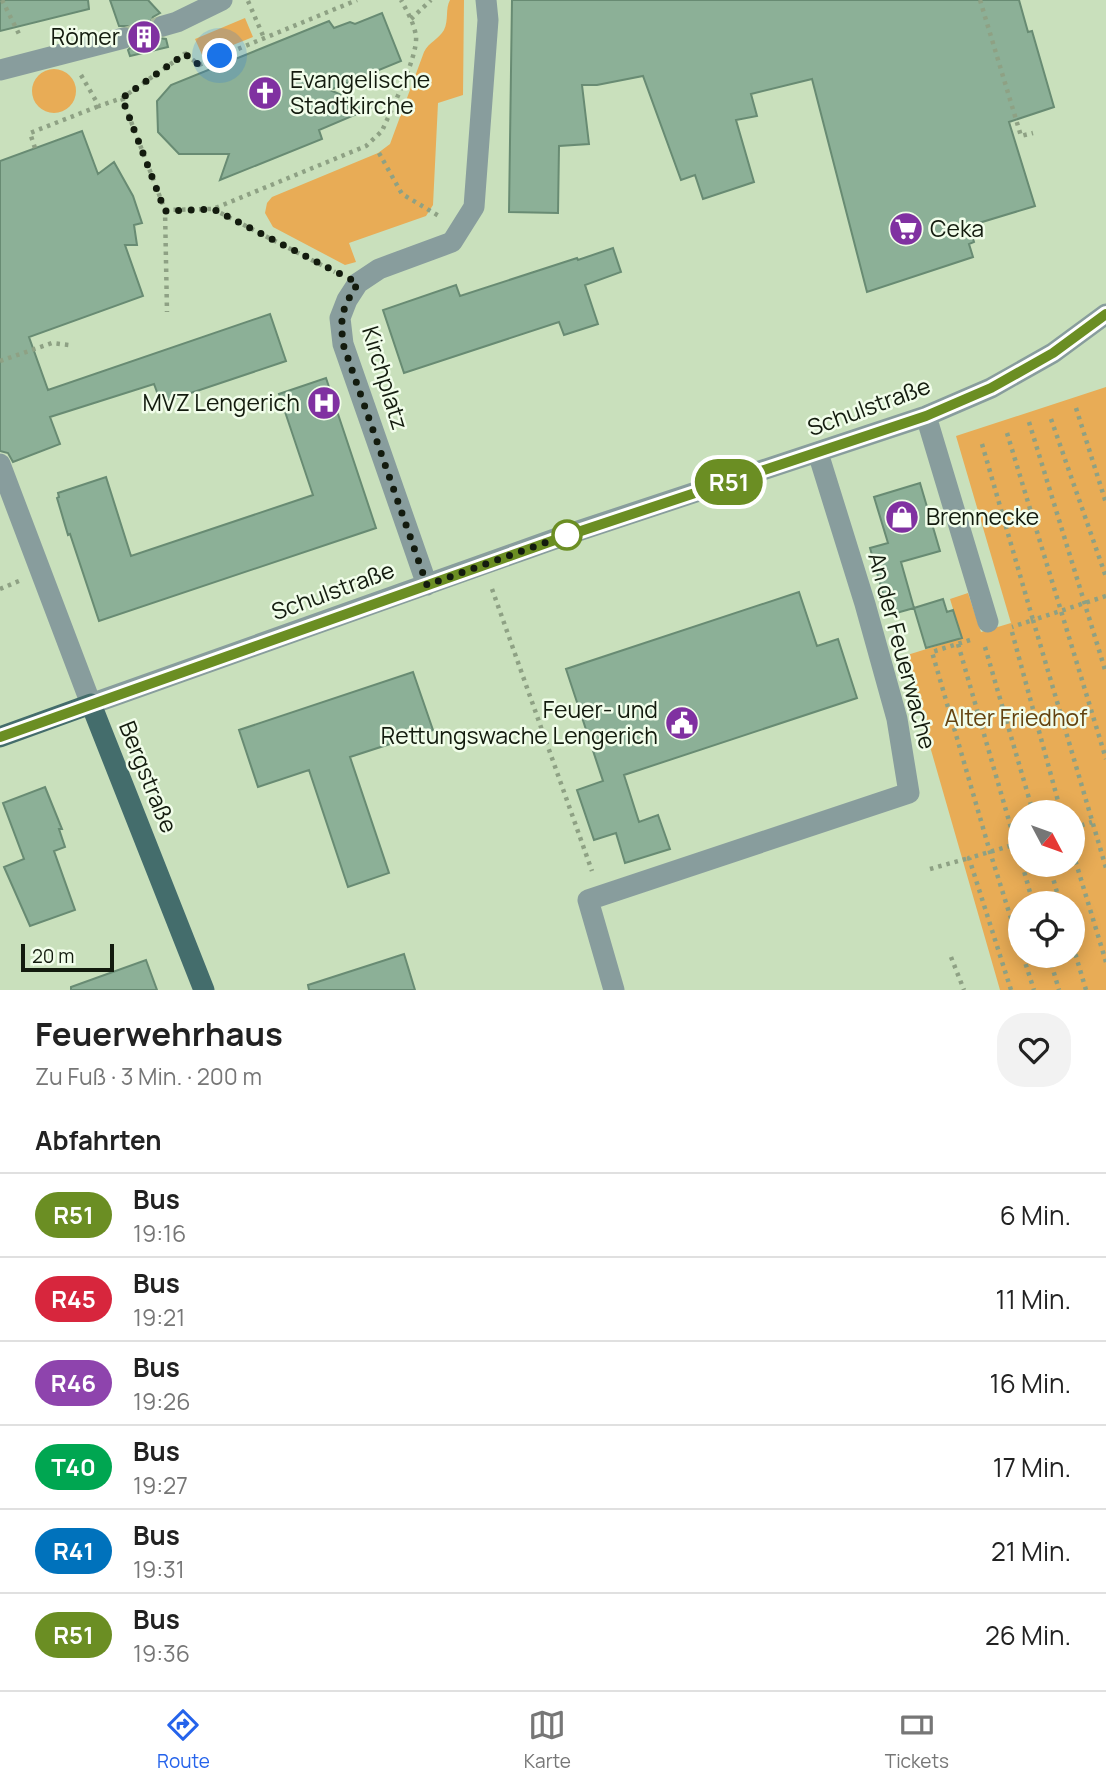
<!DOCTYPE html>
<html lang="de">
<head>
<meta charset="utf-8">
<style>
	:root { --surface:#fff; --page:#f2f2f2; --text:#222; --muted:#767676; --line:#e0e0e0; --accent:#2563eb }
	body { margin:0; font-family:Manrope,sans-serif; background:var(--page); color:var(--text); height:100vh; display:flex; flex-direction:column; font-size:26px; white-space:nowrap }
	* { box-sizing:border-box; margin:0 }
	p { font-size:23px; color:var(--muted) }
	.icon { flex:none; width:38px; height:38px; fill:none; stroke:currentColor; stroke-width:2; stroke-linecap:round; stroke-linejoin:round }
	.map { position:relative; height:990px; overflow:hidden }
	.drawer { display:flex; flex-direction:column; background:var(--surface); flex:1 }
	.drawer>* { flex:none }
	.badge { padding:0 14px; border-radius:23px; font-size:24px; line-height:46px }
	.needle { width:46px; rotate:131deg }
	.controls { position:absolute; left:1008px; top:800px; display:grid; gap:14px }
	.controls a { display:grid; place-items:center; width:77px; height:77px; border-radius:50%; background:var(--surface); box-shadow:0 4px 18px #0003; font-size:35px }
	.scale { position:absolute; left:21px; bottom:18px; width:93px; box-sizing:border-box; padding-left:7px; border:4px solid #131b0e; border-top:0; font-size:19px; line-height:24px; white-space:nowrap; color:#131b0e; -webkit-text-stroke:5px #f1fdea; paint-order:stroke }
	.you { position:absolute; width:35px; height:35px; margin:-18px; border:5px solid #fff; border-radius:50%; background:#1a73e8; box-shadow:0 0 0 10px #1a73e833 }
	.map>.badge { position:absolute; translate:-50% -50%; box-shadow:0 0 0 4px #fff }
	h2 { padding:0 35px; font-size:26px; line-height:63px }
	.round { display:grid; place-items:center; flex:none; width:74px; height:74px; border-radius:28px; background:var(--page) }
	.headline { display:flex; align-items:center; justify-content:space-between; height:119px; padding:0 35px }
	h1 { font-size:33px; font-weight:700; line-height:52px }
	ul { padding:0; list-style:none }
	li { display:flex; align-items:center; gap:21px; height:84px; padding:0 35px; border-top:2px solid var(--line) }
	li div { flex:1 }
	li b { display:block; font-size:26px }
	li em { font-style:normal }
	li .badge { min-width:77px; font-weight:700; text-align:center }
	.menu { display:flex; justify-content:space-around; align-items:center; height:98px; border-top:2px solid var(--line); background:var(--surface); font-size:19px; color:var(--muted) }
	.menu a { display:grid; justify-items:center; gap:4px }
	.menu .selected { color:var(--accent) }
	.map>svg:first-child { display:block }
	.green { fill:#e8ac56; fill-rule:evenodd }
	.building { fill:#8cb097; stroke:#688b73; stroke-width:2 }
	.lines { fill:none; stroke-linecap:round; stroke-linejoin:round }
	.minor-tunnel { stroke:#a5b999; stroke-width:21; stroke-dasharray:21 10; stroke-linecap:butt }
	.path { stroke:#8ea184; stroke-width:4.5; stroke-dasharray:3.5 5; stroke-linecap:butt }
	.minor { stroke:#889d9d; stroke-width:21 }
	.major { stroke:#446d6c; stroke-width:21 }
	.line-casing { stroke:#fff; stroke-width:16 }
	.line { stroke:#6b8e23; stroke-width:10 }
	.walk { stroke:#131b0e; stroke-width:7; stroke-dasharray:0 12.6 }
	.stop-dot { fill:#fff; stroke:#6b8e23; stroke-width:3.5 }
	.labels { text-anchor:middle; stroke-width:5; stroke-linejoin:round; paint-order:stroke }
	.poi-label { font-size:23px; fill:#131b0e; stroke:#f1fdea; text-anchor:end }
	.street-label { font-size:23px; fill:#131b0e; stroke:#f1fdea }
	.park-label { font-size:23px; fill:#644310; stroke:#f1fdea }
</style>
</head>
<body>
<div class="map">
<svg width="1106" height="990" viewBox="0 0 1106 990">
	<rect width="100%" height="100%" fill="#c9e0bc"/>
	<!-- green -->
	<path class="green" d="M450 0H464L463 95 438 103 433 205 426 216 349 243 356 262 345 265 273 227 265 213 267 203 272 197 378 153 390 144 424 52C429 42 439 39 444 30 449 20 445 9 450 0Z
		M245 18 253 37 203 57 195 39Z
		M32 91a22 22 0 1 1 44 0a22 22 0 1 1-44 0Z
		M1106 387V990H1000L904 656 962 638 950 599 968 593 981 632 1011 623 956 436ZM1020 812H1073V864H1020ZM1020 903H1073V956H1020Z"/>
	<!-- building -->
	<path class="building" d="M0 0H88L89 9 0 31Z
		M110 0H148L160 13 153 17 150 23 151 30 159 38 166 39 168 47 130 56 128 50 136 42V34L128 26H119Z
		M512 0H1019L1028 32 1032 31 1054 107 1009 122 1035 206 969 226 974 242 969 244 973 257 867 292 812 79 751 94 757 116 736 120 754 182 703 199 695 175 681 180 643 76 597 85H582L589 144 559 146 558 213 509 212Z
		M382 13 401 61 330 90 371 108 319 130 322 139 220 180 229 154H179L158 132 157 101 171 85 329 21 334 28 350 22 355 24Z
		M82 131 98 174 114 162 133 196 142 223 134 225 137 245H125L143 296 29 337 48 390 270 314 286 361 161 403 154 384 50 417 60 444 13 462 8 453 0 451V161Z
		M613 248 621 272 585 285 598 324 564 335 559 322 404 373 383 310 456 285 460 296 577 258 578 260Z
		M326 378 376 528 99 621 70 534 68 535 57 498 59 497 58 493 106 477 131 556 313 495 279 394Z
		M920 483 940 551 901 562 914 608 889 615 870 548 888 543 874 497Z
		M799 592 817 646 838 639 857 698 624 775 639 822 658 815 670 849 625 863 616 833 594 840 577 790 603 781 566 669Z
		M943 599 947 612 953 610 962 638 926 648 914 608Z
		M413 672 433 730 350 757 389 873 348 887 309 770 258 787 239 730Z
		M45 787 62 829H59L65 847 54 851 75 910 30 926 4 867 24 859 3 803Z
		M404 954 415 990H309L308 985Z
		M146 960 157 990H71V987Z"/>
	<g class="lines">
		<!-- minor-tunnel -->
		<path class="minor-tunnel" d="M124 38 163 26"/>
		<!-- path -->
		<path class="path" d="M2 0 21 38
			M980 0 1021 136 1033 133
			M248 1 264 38
			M411 19 431 0
			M186 54 199 65 357 0
			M81 75 99 106 122 98 185 54 184 47
			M122 98 165 210 167 312
			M35 148 30 133 99 106
			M379 153 402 194 439 216
			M213 209 335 272
			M165 210 213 209 366 146 382 131C391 110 418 57 416 36 414 23 407 11 401 0
			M0 361 52 343 69 345
			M1076 408 1106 503
			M1051 419 1106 577
			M1029 422 1106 673
			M1007 433 1106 759
			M982 444 1033 620 1012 627
			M0 589 19 581
			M492 589 592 871
			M1106 596 1033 620 1106 868
			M1012 632 1061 812
			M970 640 932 652 990 852 1020 947
			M958 644 1020 859
			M985 647 1033 812
			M1073 828 1092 822
			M1073 853 1106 962
			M1022 864 1033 903
			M1049 864 1060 903
			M930 869 969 858
			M1073 946 1086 990
			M1023 956 1034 990
			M1049 956 1059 990
			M951 957 964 990
			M1011 990 969 858 1020 843"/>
		<!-- minor -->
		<path class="minor" d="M163 26 177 22 222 0
			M0 70 124 38
			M926 416 988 622
			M0 464 91 704 566 535 926 416 991 388 1053 353 1106 314
			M427 585 343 344 340 318 347 300 358 283 379 269 452 242 474 207 488 20 486 0
			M614 990 588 900 909 793 897 719 865 604 818 453"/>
		<!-- major -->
		<path class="major" d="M0 737 91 704 204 990"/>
	</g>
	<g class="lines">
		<!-- line casing -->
		<g class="line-casing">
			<path id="line" d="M0 737 566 536 926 416 991 388 1053 353 1106 314"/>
		</g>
		<!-- line -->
		<use href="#line" class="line"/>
		<!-- walk -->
		<path class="walk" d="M220 56 199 65 185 54 122 98 165 211 213 209 358 283C342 309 340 314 343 344L427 585 567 535"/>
	</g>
	<!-- icons -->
	<defs>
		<g id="building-disc" transform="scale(1.75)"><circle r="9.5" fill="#8031a1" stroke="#f1fdea"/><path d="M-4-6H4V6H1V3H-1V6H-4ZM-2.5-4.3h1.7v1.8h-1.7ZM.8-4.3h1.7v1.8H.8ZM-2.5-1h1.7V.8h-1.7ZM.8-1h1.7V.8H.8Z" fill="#fff"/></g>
		<g id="church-disc" transform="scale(1.75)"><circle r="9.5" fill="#8031a1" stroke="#f1fdea"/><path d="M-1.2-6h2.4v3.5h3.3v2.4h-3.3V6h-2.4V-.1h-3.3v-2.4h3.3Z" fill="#fff"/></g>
		<g id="supermarket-disc" transform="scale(1.75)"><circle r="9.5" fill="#8031a1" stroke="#f1fdea"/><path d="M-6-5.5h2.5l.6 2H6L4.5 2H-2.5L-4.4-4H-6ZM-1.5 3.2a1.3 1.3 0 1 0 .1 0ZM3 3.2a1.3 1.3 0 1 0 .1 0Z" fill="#fff"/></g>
		<g id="hospital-disc" transform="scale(1.75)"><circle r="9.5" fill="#8031a1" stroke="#f1fdea"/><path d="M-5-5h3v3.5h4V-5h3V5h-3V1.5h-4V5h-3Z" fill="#fff"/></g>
		<g id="shop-disc" transform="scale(1.75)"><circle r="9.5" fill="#8031a1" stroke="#f1fdea"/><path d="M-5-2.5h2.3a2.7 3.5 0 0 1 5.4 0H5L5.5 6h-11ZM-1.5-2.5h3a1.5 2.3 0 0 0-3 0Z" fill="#fff"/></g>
		<g id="civic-disc" transform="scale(1.75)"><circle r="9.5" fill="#8031a1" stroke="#f1fdea"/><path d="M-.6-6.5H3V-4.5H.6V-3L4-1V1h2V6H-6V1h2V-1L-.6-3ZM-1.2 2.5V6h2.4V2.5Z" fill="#fff"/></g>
	</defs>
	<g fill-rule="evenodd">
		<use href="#building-disc" x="144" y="37"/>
		<use href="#church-disc" x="265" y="93"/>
		<use href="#supermarket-disc" x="906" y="229"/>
		<use href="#hospital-disc" x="324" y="403"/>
		<use href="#shop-disc" x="902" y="517"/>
		<use href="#civic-disc" x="682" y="723"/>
	</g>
	<!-- markers -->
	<circle class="stop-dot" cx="567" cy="535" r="14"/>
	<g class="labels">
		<!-- poi labels -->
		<g class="poi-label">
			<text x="120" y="45">Römer</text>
			<text x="290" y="88" text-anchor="start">Evangelische<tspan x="290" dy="26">Stadtkirche</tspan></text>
			<text x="930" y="237" text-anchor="start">Ceka</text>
			<text x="300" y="411">MVZ Lengerich</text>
			<text x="926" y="525" text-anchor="start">Brennecke</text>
			<text x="658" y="718">Feuer- und<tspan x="658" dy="26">Rettungswache Lengerich</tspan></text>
		</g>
		<!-- street labels -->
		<g class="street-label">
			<text transform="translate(385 378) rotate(73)" y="8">Kirchplatz</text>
			<text transform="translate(869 407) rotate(-20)" y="8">Schulstraße</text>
			<text transform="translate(333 591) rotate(-20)" y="8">Schulstraße</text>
			<text transform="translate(902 651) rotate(75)" y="8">An der Feuerwache</text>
			<text transform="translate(148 777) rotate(68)" y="8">Bergstraße</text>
		</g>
		<!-- park labels -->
		<g class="park-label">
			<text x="1016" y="726">Alter Friedhof</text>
		</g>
	</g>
</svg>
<div class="controls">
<a><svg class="needle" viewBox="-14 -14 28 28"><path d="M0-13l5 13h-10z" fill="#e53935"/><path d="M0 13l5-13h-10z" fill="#767676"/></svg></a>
<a><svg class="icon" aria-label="locate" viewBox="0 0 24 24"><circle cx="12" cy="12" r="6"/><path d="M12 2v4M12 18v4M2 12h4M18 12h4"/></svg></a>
</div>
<div class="scale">20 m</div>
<div class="you" style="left:220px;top:56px"></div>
<b class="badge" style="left:729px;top:482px;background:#6b8e23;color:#fff">R51</b>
</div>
<section class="drawer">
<div class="headline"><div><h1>Feuerwehrhaus</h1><p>Zu Fuß · 3 Min. · 200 m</p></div><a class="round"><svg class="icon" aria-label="heart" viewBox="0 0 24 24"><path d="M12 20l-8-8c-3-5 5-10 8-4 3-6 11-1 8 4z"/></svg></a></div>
<h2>Abfahrten</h2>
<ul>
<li><span class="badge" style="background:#6b8e23;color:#fff">R51</span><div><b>Bus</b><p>19:16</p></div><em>6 Min.</em></li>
<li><span class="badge" style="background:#d7263d;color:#fff">R45</span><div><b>Bus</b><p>19:21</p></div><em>11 Min.</em></li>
<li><span class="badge" style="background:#8e44ad;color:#fff">R46</span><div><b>Bus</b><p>19:26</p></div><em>16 Min.</em></li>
<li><span class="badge" style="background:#00a651;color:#fff">T40</span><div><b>Bus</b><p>19:27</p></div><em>17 Min.</em></li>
<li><span class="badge" style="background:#0072bc;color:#fff">R41</span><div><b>Bus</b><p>19:31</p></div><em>21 Min.</em></li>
<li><span class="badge" style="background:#6b8e23;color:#fff">R51</span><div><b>Bus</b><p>19:36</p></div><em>26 Min.</em></li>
</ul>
</section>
<nav class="menu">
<a class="selected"><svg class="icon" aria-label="directions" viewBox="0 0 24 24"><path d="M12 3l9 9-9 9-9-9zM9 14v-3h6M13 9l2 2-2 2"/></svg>Route</a>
<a><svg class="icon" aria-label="map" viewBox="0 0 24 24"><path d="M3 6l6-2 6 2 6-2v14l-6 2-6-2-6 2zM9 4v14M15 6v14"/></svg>Karte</a>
<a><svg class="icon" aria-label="tickets" viewBox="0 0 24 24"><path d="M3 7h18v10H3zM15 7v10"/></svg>Tickets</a>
</nav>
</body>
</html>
